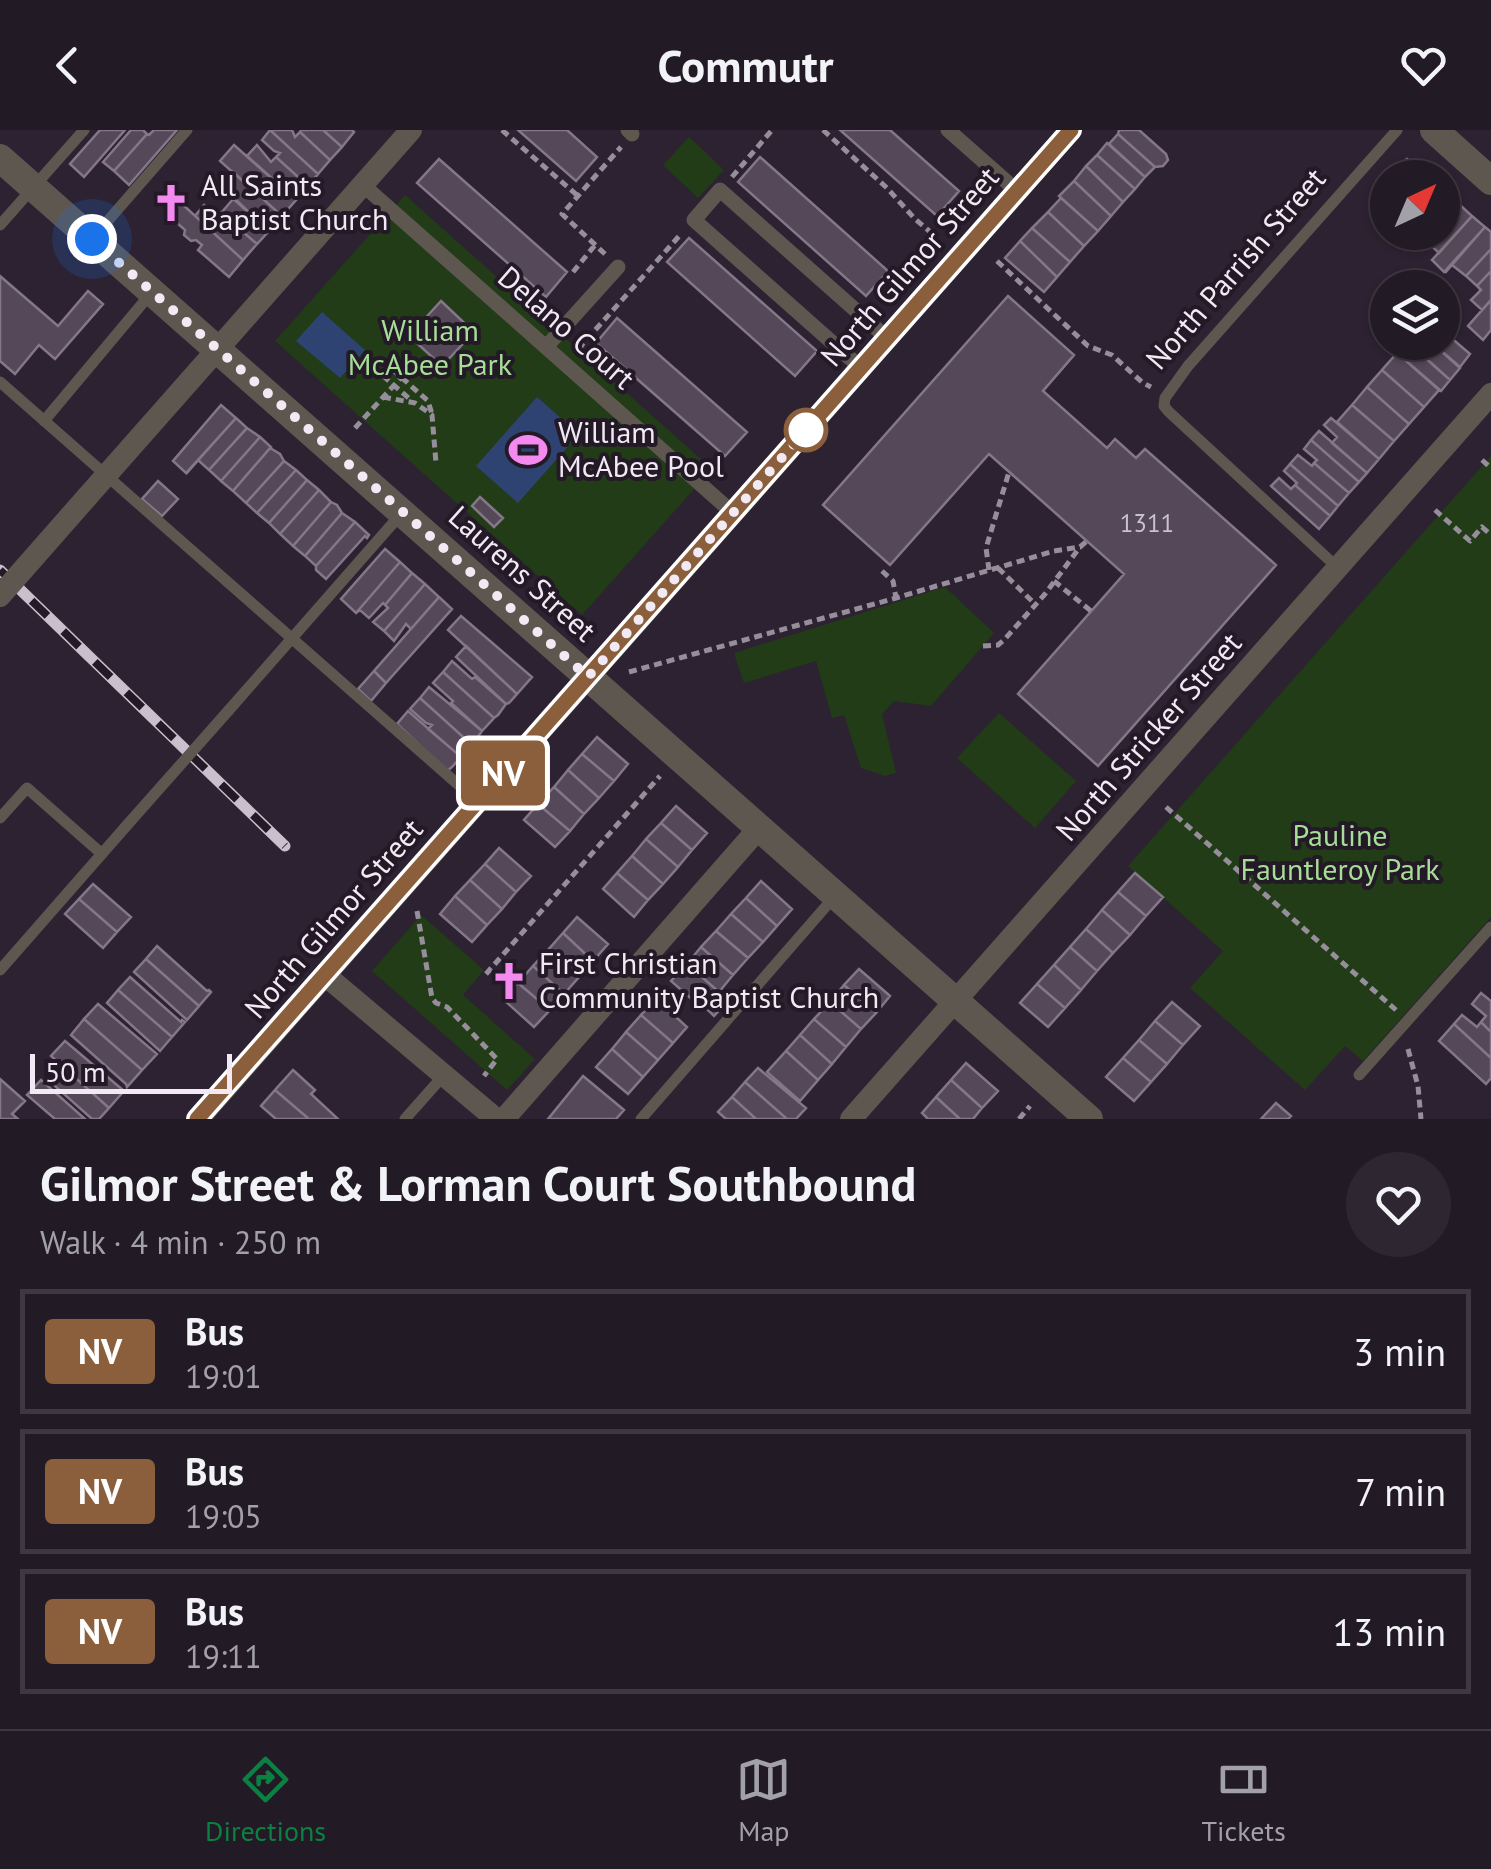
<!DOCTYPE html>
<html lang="en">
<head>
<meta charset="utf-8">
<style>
	:root { --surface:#221a25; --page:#2e2732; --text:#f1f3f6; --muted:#a2a1a7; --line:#3f3842; --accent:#0b8043 }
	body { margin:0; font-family:"PT Sans",sans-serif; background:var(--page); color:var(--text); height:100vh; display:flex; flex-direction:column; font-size:38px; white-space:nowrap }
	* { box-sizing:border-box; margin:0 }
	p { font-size:32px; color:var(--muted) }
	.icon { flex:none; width:55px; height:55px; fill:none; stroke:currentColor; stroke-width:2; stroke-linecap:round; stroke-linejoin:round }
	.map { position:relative; height:989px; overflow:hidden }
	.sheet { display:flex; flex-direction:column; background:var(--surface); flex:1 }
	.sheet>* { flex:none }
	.badge { padding:0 20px; border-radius:8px; font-size:35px; line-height:65px }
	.needle { width:65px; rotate:44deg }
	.buttons { position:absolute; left:1370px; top:30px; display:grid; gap:20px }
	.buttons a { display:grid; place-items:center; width:90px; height:90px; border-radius:50%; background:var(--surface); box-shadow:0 2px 8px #0004,0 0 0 2px var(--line); font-size:50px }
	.scale { position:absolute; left:30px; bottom:25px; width:202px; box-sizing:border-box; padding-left:10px; border:5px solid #f1eaf5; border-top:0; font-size:28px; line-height:35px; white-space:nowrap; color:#f1eaf5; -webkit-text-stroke:8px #231927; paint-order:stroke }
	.you { position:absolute; width:50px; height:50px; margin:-25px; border:8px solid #fff; border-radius:50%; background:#1a73e8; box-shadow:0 0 0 15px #1a73e833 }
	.map>.badge { position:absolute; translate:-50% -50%; box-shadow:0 0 0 5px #fff }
	.round { display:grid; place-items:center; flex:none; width:105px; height:105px; border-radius:52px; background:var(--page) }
	.headline { display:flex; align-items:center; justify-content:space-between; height:170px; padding:0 40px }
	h1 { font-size:48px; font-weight:800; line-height:75px }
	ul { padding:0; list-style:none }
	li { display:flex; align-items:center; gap:30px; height:125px; margin:0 20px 15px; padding:0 20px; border:5px solid var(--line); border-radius:0px }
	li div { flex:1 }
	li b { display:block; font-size:38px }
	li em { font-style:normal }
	li .badge { min-width:110px; font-weight:700; text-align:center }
	header { display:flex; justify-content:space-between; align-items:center; height:130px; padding:0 40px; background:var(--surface); font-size:45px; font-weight:800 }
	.menu { display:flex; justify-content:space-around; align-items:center; height:140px; border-top:2px solid var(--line); background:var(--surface); font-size:28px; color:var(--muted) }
	.menu a { display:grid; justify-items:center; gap:5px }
	.menu .selected { color:var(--accent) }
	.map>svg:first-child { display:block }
	.green { fill:#213c17 }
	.water { fill:#2e4371 }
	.building { fill:#554858; stroke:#857789; stroke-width:2.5 }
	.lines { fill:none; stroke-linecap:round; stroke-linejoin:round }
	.path { stroke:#978e9b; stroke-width:5; stroke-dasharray:8 5; stroke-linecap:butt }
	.service { stroke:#5e5750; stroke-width:11 }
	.pedestrian { stroke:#5e5750; stroke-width:15 }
	.minor { stroke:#5e5750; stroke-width:22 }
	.tertiary { stroke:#5e5750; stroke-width:28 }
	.rail-casing { stroke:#c8c0cc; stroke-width:11 }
	.rail { stroke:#231927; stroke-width:8; stroke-dasharray:22; stroke-linecap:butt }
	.service-bridge { stroke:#5e5750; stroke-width:11 }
	.minor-bridge { stroke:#5e5750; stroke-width:22 }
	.line-casing { stroke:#fff; stroke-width:22 }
	.line { stroke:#8b5e3c; stroke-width:15 }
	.walk { stroke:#f1eaf5; stroke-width:10; stroke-dasharray:0 18 }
	.stop-dot { fill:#fff; stroke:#8b5e3c; stroke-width:5 }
	.labels { text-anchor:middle; stroke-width:8; stroke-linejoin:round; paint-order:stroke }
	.number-label { font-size:25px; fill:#cac2ce }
	.poi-label { font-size:30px; fill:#f1eaf5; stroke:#231927; text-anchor:start }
	.street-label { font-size:30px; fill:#f1eaf5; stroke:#231927 }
	.park-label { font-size:30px; fill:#a7de96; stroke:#231927 }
</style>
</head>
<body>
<header><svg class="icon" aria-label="back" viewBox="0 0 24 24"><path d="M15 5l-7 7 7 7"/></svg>Commutr<svg class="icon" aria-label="heart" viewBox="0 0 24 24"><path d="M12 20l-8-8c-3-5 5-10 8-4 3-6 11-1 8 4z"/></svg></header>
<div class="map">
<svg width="1491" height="989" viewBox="0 0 1491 989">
	<rect width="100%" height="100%" fill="#2d2231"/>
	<!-- green -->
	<path class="green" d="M689 7 724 40 698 68 663 35Z
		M405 65 712 339 582 485 275 211Z
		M1491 326V787L1363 931 1345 916 1305 960 1190 858 1223 821 1128 736Z
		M945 457 994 503 931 576 894 571 882 584 896 643 885 646 861 638 844 585 832 588 816 531 744 553 734 523Z
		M999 583 1076 651 1035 698 957 628Z
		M421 785 484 840 463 865 535 929 507 960 372 841Z"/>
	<!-- water -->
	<path class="water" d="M322 182 365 220 340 248 296 211Z
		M537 267 579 304 518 373 476 336Z"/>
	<!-- building -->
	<path class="building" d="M100 0H125L84 47 70 34Z
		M131 0H143L147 4 114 41 103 32Z
		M154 0H177L129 55 114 41 147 4 149 5Z
		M270 0H292L295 7 300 2 330 30 318 44Z
		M270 0 318 44 308 56 276 27 280 23 274 21 262 10Z
		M301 0H323L342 17 330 30 300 2Z
		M323 0H352L354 2 342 17Z
		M518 0H567L597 27 576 51Z
		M840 0H890L959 61 937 86Z
		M1119 0H1139L1166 24 1168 30 1163 36 1155 37 1118 4Z
		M1118 4 1155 37 1145 47 1109 14Z
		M1107 13 1145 47 1135 59 1097 25Z
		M234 15 296 70 282 86 220 31Z
		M257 15 271 32 276 27 308 56 296 70 247 26Z
		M1097 25 1135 59 1123 72 1086 36Z
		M760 27 888 141 866 166 738 52Z
		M439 29 567 142 546 167 417 53Z
		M1407 29 1420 40 1413 48H1390Z
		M1086 36 1123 72 1111 86 1074 51Z
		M233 42 282 86 269 101 220 57Z
		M1074 51 1111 86 1098 101 1059 66Z
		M1448 64 1460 75 1442 93V70Z
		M234 68 269 101 257 114 221 83Z
		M1061 68 1098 101 1084 116 1048 82Z
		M181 73 243 130 229 147 198 120 202 115 196 110 191 111 184 105 185 100 169 86Z
		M204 75 217 87 221 83 257 114 243 130 195 86Z
		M1460 75 1472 86 1439 123 1426 111 1434 102H1442V93Z
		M1048 82 1084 116 1070 132 1032 98Z
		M1472 86 1485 97 1444 142 1432 130Z
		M1485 97 1491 102V119L1466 146 1452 135 1445 143Z
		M1032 98 1070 132 1057 147 1020 111Z
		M689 108 817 221 795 246 667 132Z
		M1020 111 1057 147 1044 162 1005 128Z
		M1491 119V141L1477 156 1466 146Z
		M1491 141V170L1482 180 1471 170 1481 160 1477 156Z
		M0 146 58 196 88 161 103 174 55 229 39 215 15 244 0 231Z
		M1008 166 1074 225 1043 261 1107 318 1115 309 1136 328 1145 319 1276 435 1098 636 1018 564 1124 444 989 324 890 435 823 375Z
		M1491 170V200L1483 210 1468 196Z
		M441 171 474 202 442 236 409 206Z
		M617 188 747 302 725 326 596 213Z
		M1442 200 1470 224 1460 237 1431 212H1442Z
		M1408 212H1431L1460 238 1450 250Z
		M1414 218 1450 250 1441 261 1404 229Z
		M1397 223 1439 260 1424 277 1382 240Z
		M1382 240 1424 277 1409 294 1367 257Z
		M1367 257 1409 294 1394 311 1352 275Z
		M221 275 236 288 186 343 173 331Z
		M1352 275 1394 311 1379 329 1337 292Z
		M236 288 247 298 209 340 198 330 186 344Z
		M1331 288 1379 329 1367 343 1332 313 1337 307 1324 295Z
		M247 298 260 307 221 351 209 340Z
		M1319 301 1367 343 1359 352 1311 310Z
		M260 307 271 317 233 361 221 351Z
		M1311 310 1359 352 1349 363 1314 333 1317 330 1304 319Z
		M270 318 280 324 284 331 246 373 233 361Z
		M1298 325 1312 336 1314 333 1349 363 1338 376 1290 334Z
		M284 331 296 340 257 383 246 373Z
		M1290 334 1338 376 1330 386 1295 355 1297 353 1284 341Z
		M296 340 307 350 269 393 257 383Z
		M1279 348 1291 359 1295 355 1330 386 1319 399 1271 356Z
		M307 350 319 360 280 404 269 393Z
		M158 351 178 369 162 386 142 369Z
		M319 360 331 372 293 416 280 404Z
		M480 367 503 388 494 397 472 376Z
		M331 372 337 375 342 383 305 426 293 416Z
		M342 383 355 392 316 436 305 426Z
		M355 392 369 405 367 408 365 406 326 449 316 440V436Z
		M385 419 400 432 356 483 341 469Z
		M400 432 412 443 385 475 383 473 369 488 360 480 356 483Z
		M412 443 425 454 384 501 373 492 388 478 385 475Z
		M425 454 439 467 411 499 406 494 394 511 384 501Z
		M439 467 452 479 386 553 374 541Z
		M461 486 532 547 517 564 448 500Z
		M466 516 517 564 509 573 506 574 456 527Z
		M452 531 472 549 475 547 506 574 498 585 494 588 443 542Z
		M374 541 386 553 371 571 358 559Z
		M443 542 494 588 482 601 451 573 453 571 433 553Z
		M429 557 482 601 472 615 420 568Z
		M420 568 472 615 464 624 460 626 428 599 432 595 426 593 410 579Z
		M408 581 461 627 452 637 447 641 397 594Z
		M597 607 628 634 614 651 582 624Z
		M582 624 614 651 599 668 568 640Z
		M568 640 599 668 584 684 554 657Z
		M554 657 584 684 570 701 538 674Z
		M538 674 570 701 555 717 524 690Z
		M676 676 707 703 692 720 661 693Z
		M661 693 692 720 678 737 646 709Z
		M646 709 678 737 663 754 632 726Z
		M499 718 531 746 516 762 485 734Z
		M632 726 663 754 648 770 617 743Z
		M485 734 516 762 502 779 470 750Z
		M617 743 648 770 634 787 603 759Z
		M1135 743 1163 767 1146 786 1118 762Z
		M470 750 502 779 487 795 455 766Z
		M761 751 792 779 777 796 746 768Z
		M93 754 131 787 117 802 79 769Z
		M1118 762 1146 786 1130 805 1102 780Z
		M455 766 487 795 472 812 440 784Z
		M746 768 777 796 763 812 731 784Z
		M79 769 117 802 103 818 65 784Z
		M1102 780 1130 805 1113 823 1086 799Z
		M731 784 763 812 748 828 716 801Z
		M577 787 608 814 593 831 563 803Z
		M1086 799 1113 823 1097 841 1070 817Z
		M716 801 748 828 733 845 701 817Z
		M563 803 593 831 579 847 548 820Z
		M157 816 207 861 209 860 211 862 199 876 146 829Z
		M701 817 733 845 719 862 687 834Z
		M1070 817 1097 841 1081 860 1054 835Z
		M548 820 579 847 564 864 533 836Z
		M146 829 199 876 187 890 134 842Z
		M687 834 719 862 714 866 724 875 714 886 705 877 703 879 671 851Z
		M1054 835 1081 860 1065 878 1037 854Z
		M533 836 564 864 550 880 518 853Z
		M859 839 890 866 876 883 844 855Z
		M130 847 181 892 182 890 185 892 172 907 118 860Z
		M518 853 550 880 534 897 504 870Z
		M1037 854 1065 878 1048 897 1020 873Z
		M844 855 876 883 861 899 830 872Z
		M118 860 172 907 160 921 107 873Z
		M1481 863 1491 871V902L1481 892 1486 886 1472 874Z
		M656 869 687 897 673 913 641 885Z
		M830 872 861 899 846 917 814 889Z
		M1172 872 1200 896 1183 915 1155 891Z
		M98 874 157 924 142 940 84 889Z
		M641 885 673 913 658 930 626 902Z
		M1462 885 1477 897 1481 892 1491 902V928L1454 894Z
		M84 889 142 940 127 957 126 954 71 905Z
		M814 889 846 917 832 934 800 905Z
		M1155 891 1183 915 1167 934 1139 910Z
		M1454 894 1491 928V948L1486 954 1439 911Z
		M626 902 658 930 643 947 612 919Z
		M800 905 832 934 818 950 786 921Z
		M1139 910 1167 934 1151 952 1123 928Z
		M65 911 124 961 109 978 51 926Z
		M612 919 643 947 628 964 596 937Z
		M786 921 818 950 800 971 767 942Z
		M1123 928 1151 952 1134 971 1106 947Z
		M59 933 109 978 99 989H92L46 948Z
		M966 933 998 961 982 978 951 950Z
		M758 938 806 978 796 989H787L745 952Z
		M293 940 315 960 311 964 338 989H309L275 960Z
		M583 946 624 980 616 989H548Z
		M0 949 25 971 12 984 18 989H0Z
		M41 950 85 989H55L27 965Z
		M951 950 982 978 973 989H960L936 967Z
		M745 952 787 989H756L732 967Z
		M275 960 309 989H276L261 976Z
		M732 967 756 989H726L718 982Z
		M936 967 960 989H928L922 983Z
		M1276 973 1291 986 1288 989H1261Z"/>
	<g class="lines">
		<!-- path -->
		<path class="path" d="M502 0 578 66
			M823 0 887 58 915 89 934 105
			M732 47 772 0
			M605 124 562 84 621 17
			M997 131 1088 216 1112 225 1143 253 1151 257
			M573 142 595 115
			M582 219 580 217 681 104
			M373 237 412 271
			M392 239 428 271 432 284
			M383 267 415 273 432 285 436 333
			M355 298 407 241
			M1482 330 1491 338
			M1435 380 1470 411 1482 397 1491 405
			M998 438 1035 474
			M989 440 986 418 1009 342
			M882 441 893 451 896 468
			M1054 451 1091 481
			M983 516 998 515 1004 510 1045 464 1080 417
			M629 542 896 468 1054 421 1080 417 1087 411
			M1166 677 1396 880
			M417 781 432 868 436 873 447 877 497 929 484 946
			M486 844 660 646
			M1408 919 1418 956 1421 989
			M1019 989 1030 976"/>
		<!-- service -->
		<path class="service" d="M0 95 84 0
			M92 109 187 0
			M0 252 478 672
			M44 291 152 162
			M1338 438 1169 282 1164 276 1165 268 1188 236 1397 0
			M229 580 401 384
			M0 688 27 658 102 724
			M0 840 128 694
			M1359 945 1491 797
			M405 989 444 945
			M641 989 835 766"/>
		<!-- pedestrian -->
		<path class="pedestrian" d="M628 0 632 4
			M948 0 1017 61
			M363 55 733 383
			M546 217 618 137
			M861 238 694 90 720 60 887 208"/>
		<!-- minor -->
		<path class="minor" d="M87 367 411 0
			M325 845 496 989
			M198 989 1071 0
			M504 989 759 698
			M851 989 1491 264"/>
		<!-- tertiary -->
		<path class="tertiary" d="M1434 0 1491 51
			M0 28 1089 989"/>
		<!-- rail casing -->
		<g class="rail-casing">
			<path id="rail" d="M0 440 285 716"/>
		</g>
		<!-- rail -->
		<use href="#rail" class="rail"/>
		<!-- service-bridge -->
		<path class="service-bridge" d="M128 694 229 580"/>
		<!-- minor-bridge -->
		<path class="minor-bridge" d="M0 466 87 367"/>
	</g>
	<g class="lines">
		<!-- line casing -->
		<g class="line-casing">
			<path id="line" d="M197 989 1071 0"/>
		</g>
		<!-- line -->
		<use href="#line" class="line"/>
		<!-- walk -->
		<path class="walk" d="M92 109 403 382 588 547 810 296 806 300"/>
	</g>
	<!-- icons -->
	<defs>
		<g id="church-bare" transform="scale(3)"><path d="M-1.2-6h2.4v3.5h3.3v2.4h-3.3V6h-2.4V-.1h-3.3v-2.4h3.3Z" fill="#f489ef" stroke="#231927" stroke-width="2.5" paint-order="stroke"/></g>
		<g id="stadium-bare" transform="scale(3)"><path d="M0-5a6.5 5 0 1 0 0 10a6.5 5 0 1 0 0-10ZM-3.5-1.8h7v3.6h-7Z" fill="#f489ef" stroke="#231927" stroke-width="2.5" paint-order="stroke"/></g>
	</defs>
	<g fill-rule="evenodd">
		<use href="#church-bare" x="171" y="73"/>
		<use href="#stadium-bare" x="528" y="320"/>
		<use href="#church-bare" x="509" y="851"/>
	</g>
	<!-- markers -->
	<circle class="stop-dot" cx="806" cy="300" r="20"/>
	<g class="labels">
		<!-- number labels -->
		<g class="number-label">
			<text x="1147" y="402">1311</text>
		</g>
		<!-- poi labels -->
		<g class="poi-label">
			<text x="201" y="66">All Saints<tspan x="201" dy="34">Baptist Church</tspan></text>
			<text x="558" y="313">William<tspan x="558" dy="34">McAbee Pool</tspan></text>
			<text x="539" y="844">First Christian<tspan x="539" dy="34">Community Baptist Church</tspan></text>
		</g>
		<!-- street labels -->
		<g class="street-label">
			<text transform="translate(910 137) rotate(-49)" y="10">North Gilmor Street</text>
			<text transform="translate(1236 139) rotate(-49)" y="10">North Parrish Street</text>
			<text transform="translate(566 198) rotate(41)" y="10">Delano Court</text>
			<text transform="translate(522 444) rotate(42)" y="10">Laurens Street</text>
			<text transform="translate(1149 607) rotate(-49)" y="10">North Stricker Street</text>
			<text transform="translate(334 789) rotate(-49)" y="10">North Gilmor Street</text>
		</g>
		<!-- park labels -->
		<g class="park-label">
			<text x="430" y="211">William<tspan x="430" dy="34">McAbee Park</tspan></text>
			<text x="1340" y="716">Pauline<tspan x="1340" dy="34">Fauntleroy Park</tspan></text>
		</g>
	</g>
</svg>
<div class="buttons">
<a><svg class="needle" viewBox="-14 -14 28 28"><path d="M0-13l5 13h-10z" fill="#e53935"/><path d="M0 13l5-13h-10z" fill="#a2a1a7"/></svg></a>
<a><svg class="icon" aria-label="layers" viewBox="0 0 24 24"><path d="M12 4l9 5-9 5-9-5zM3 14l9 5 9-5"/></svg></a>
</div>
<div class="scale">50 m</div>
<div class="you" style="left:92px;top:109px"></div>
<b class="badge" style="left:503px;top:643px;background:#8b5e3c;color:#fff">NV</b>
</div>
<section class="sheet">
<div class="headline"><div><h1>Gilmor Street &amp; Lorman Court Southbound</h1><p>Walk · 4 min · 250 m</p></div><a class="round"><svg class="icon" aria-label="heart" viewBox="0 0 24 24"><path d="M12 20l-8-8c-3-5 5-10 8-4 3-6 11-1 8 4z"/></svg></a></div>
<ul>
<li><span class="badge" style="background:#8b5e3c;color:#fff">NV</span><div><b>Bus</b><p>19:01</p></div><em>3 min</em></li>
<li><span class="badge" style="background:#8b5e3c;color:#fff">NV</span><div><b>Bus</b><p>19:05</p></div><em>7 min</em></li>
<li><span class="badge" style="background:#8b5e3c;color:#fff">NV</span><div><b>Bus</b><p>19:11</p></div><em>13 min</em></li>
</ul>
</section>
<nav class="menu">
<a class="selected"><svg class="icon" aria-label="directions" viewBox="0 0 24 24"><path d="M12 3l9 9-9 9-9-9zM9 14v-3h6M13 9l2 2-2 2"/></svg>Directions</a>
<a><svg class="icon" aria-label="map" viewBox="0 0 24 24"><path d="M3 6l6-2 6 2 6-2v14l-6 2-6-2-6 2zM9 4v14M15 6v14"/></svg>Map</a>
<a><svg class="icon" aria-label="tickets" viewBox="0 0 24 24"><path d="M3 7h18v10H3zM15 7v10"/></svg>Tickets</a>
</nav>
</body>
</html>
